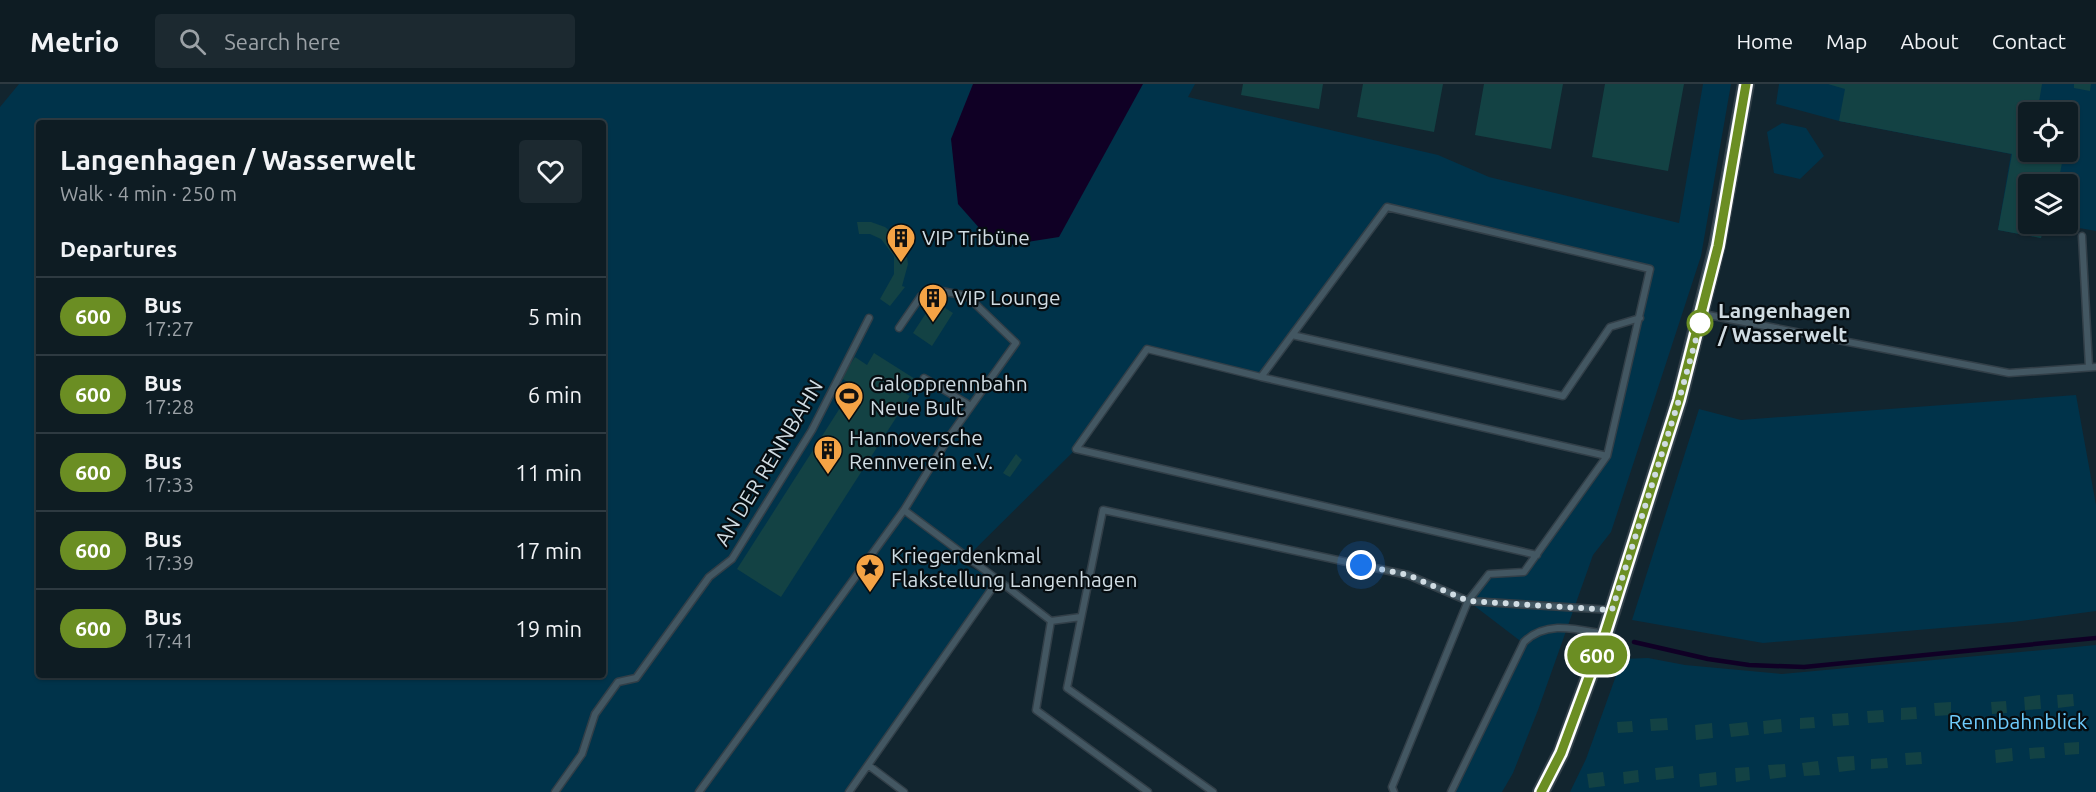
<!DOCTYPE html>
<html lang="en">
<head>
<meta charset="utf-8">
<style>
	:root { --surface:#0e1c23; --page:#1c2930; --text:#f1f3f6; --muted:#9ba1a6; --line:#2e3a41 }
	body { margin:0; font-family:Ubuntu,sans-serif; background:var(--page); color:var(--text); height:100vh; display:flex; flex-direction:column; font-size:22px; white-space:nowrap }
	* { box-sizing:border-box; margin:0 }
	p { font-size:20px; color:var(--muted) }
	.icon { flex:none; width:33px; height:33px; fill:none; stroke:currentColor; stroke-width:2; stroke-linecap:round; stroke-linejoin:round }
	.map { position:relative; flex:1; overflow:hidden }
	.side { position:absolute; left:36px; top:36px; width:570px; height:558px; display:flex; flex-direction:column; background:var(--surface); border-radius:6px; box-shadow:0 2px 4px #0004,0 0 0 2px var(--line) }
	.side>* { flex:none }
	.badge { padding:0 12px; border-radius:20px; font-size:21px; line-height:39px }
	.tools { position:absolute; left:2018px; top:18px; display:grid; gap:12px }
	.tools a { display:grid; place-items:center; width:60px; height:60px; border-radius:6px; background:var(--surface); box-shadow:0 2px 4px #0004,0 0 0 2px var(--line); font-size:30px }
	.you { position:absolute; width:30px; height:30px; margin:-15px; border:4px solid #fff; border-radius:50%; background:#1a73e8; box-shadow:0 0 0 9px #1a73e833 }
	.map>.badge { position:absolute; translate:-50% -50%; box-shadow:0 0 0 3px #fff }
	h2 { padding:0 24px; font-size:22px; line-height:54px }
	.round { display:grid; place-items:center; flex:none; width:63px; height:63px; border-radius:6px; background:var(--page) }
	.headline { display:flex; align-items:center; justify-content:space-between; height:102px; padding:0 24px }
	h1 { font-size:28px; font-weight:600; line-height:45px }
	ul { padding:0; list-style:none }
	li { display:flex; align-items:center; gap:18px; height:78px; padding:0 24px; border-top:2px solid var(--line) }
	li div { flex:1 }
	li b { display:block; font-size:22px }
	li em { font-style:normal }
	li .badge { min-width:66px; font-weight:700; text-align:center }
	header { display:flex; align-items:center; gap:36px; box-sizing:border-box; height:84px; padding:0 30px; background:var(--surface); border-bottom:2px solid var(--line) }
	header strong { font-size:28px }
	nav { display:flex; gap:33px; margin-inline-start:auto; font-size:21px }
	.search { width:420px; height:54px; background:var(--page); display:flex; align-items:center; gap:15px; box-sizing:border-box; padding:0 21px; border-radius:6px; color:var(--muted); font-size:22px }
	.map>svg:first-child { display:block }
	.green { fill:#00334a; fill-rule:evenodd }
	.water { fill:#100025 }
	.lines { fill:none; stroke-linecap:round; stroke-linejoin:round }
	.stream { stroke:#100025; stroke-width:4.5 }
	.building { fill:#134244 }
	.lane-casing { stroke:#323f48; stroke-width:9 }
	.secondary-casing { stroke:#323f48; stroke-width:18 }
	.lane { stroke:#435762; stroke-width:6 }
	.secondary { stroke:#435762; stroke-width:15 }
	.line-casing { stroke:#fff; stroke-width:14 }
	.line { stroke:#6b8e23; stroke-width:9 }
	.walk { stroke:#d0dce3; stroke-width:6; stroke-dasharray:0 10.8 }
	.stop-dot { fill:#fff; stroke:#6b8e23; stroke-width:3 }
	.labels { text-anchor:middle; stroke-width:4.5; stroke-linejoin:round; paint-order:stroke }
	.poi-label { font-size:21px; fill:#d0dce3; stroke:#060d11; text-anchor:start }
	.stop-label { font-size:21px; font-weight:bold; fill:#d0dce3; stroke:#060d11; text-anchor:start }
	.street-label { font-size:21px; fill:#d0dce3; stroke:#060d11 }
	.park-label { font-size:21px; fill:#6ecbfc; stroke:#060d11 }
</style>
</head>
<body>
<header>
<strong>Metrio</strong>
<div class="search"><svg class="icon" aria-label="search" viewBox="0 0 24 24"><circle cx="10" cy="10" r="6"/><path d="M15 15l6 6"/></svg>Search here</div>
<nav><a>Home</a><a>Map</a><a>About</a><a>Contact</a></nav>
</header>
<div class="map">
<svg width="2096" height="708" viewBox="0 0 2096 708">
	<rect width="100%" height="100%" fill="#12252f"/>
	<!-- green -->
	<path class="green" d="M19 0H1195L1188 13 1438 71 1489 93 1679 139 1703 0H1731L1701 172 1611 448 1593 471 1538 626 1513 689 1502 708H1451L1523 559 1468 517 1489 490 1524 488 1607 372 1650 185 1387 123 1261 293 1147 265 1076 365 961 479 998 496 849 708H0V23ZM39 39H603V591H39Z
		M1779 0H2096V147L2057 140H2067V100H2028V140H2044L2041 154 1998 146 2011 70 1839 37 1776 20ZM2028 28H2067V68H2028Z
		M1782 39 1806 44 1824 72 1800 95 1774 89 1767 48Z
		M2076 311 2096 421V527L2013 538 1763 559 1632 536 1699 325 1741 336Z
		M2096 561V708H1570L1586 675 1622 575 1648 574 1685 581 1782 590Z"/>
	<!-- water -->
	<path class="water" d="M973 0H1143L1059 153 996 163 958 120 951 55Z"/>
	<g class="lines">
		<!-- stream -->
		<path class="stream" d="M1634 558 1708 575 1749 581 1804 583 2096 554"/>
	</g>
	<!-- building -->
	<path class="building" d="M1243 0H1323L1319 25 1241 11Z
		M1363 0H1443L1434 48 1357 33Z
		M1484 0H1563L1551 65 1475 51Z
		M1605 0H1684L1668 87 1592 73Z
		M1828 0H2042L2038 24 2053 28H2028V68H2064L2058 100H2028V140H2044L2041 154 1998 146 2012 70 1839 37 1845 5Z
		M2074 0H2091L2090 7 2074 4Z
		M857 138H871L885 143 896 152 904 165 901 166 904 174 907 173 908 180 902 202 905 203 890 222 880 215 894 190V172L881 155 870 150H859Z
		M934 217 953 229 932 262 913 249Z
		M874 269 915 295 906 310 910 312 781 513 737 485 854 302 841 294 855 273 867 281Z
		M1016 370 1022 376 1010 393 1006 391 1003 389Z
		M2073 610 2074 622 2058 624 2057 611Z
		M2040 611 2041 625 2025 626 2024 613Z
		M2006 617 2007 629 1992 630 1991 618Z
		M1951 618V631L1935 632 1934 619Z
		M1916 623 1917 635 1901 636V624Z
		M1883 626 1884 638 1868 639 1867 627Z
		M1848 629 1849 641 1833 642 1832 630Z
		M1814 633 1815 644 1800 645V634Z
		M1667 634 1668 646 1651 647 1650 635Z
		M1781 635 1782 648 1764 650 1763 637Z
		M1632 637 1633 648 1618 649 1617 638Z
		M1747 638 1749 651 1731 653 1729 640Z
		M1712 639 1713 654 1696 656 1695 641Z
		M2079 658V670L2065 671 2064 659Z
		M2044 663 2045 674 2030 675 2029 664Z
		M2012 664 2013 677 1996 679 1995 666Z
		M1921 668 1922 680 1906 681 1905 669Z
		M1854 672 1855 686 1839 688 1837 673Z
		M1887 674 1888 684 1871 685V675Z
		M1818 677 1820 691 1804 692 1802 679Z
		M1785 680 1786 693 1770 695 1768 681Z
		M1673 682 1674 694 1656 696 1655 684Z
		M1749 683 1750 696 1736 698 1735 684Z
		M1638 686 1639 698 1624 700 1623 688Z
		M1603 688 1605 702 1589 704 1587 690Z
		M1716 688 1717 701 1700 703 1699 690Z"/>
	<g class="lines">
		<!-- lane casing -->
		<g class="lane-casing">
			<path id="lane" d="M2082 152 2089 283
				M1703 230 2009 289 2096 283
				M899 244 921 212 941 207 967 212 1016 259 949 353 904 426
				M1292 251 1563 312 1610 243 1640 234
				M1261 293 1607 372
				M924 294 971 322
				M1051 537 1081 533
				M868 681 904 708
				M555 708 582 670 595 630 618 598 636 594 709 493 732 475 812 346 869 234
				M699 708 904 426 998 496
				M849 708 998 496 1051 537 1036 626 1148 708
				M1213 708 1067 604 1103 426 1408 491 1468 517 1489 490 1524 488 1607 372 1650 185 1387 123 1261 293 1147 265 1076 365 1537 471
				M1394 708 1392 703 1468 517 1612 526
				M1451 708 1524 558C1546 536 1576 545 1604 550"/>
		</g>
		<!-- secondary casing -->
		<g class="secondary-casing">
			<path id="secondary" d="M1541 708 1561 669 1605 550 1679 316 1717 162 1746 0"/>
		</g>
		<!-- lane -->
		<use href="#lane" class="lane"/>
		<!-- secondary -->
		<use href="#secondary" class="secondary"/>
	</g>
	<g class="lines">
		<!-- line casing -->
		<g class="line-casing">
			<path id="line" d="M1541 708 1561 669 1605 550 1679 316 1718 162 1746 0"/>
		</g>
		<!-- line -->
		<use href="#line" class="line"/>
		<!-- walk -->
		<path class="walk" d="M1361 481 1408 491 1468 517 1612 526 1679 316 1703 230 1700 239"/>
	</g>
	<!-- icons -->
	<defs>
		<g id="building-pin" transform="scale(1.5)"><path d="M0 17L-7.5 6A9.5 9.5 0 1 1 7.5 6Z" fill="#f5a345" stroke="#060d11"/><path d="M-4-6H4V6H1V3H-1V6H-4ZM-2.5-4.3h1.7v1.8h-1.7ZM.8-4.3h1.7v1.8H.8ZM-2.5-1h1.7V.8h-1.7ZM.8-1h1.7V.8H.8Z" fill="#111"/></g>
		<g id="stadium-pin" transform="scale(1.5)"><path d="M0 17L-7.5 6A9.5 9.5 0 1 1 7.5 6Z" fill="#f5a345" stroke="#060d11"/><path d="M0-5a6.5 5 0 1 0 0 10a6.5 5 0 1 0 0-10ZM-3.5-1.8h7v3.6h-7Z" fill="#111"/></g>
		<g id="sight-pin" transform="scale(1.5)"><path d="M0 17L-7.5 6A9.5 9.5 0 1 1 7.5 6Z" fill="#f5a345" stroke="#060d11"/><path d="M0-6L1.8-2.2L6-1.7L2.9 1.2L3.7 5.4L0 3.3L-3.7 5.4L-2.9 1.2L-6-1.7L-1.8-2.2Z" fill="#111"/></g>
	</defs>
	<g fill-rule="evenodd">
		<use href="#building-pin" x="901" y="154"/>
		<use href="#building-pin" x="933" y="214"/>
		<use href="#stadium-pin" x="849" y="312"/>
		<use href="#building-pin" x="828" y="366"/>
		<use href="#sight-pin" x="870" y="484"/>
	</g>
	<!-- markers -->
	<circle class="stop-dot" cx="1700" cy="239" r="12"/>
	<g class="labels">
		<!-- poi labels -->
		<g class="poi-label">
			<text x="922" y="161">VIP Tribüne</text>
			<text x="954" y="221">VIP Lounge</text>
			<text x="870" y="307">Galopprennbahn<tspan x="870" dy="24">Neue Bult</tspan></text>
			<text x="849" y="361">Hannoversche<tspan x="849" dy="24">Rennverein e.V.</tspan></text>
			<text x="891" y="479">Kriegerdenkmal<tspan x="891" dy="24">Flakstellung Langenhagen</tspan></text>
		</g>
		<!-- stop labels -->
		<g class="stop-label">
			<text x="1718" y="234">Langenhagen<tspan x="1718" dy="24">/ Wasserwelt</tspan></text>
		</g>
		<!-- street labels -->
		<g class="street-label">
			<text transform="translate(769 379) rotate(-59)" y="7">AN DER RENNBAHN</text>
		</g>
		<!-- park labels -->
		<g class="park-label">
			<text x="2018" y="645">Rennbahnblick</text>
		</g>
	</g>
</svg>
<div class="tools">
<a><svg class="icon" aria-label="locate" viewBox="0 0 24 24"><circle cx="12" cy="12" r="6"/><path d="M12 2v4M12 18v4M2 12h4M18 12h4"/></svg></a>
<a><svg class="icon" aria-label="layers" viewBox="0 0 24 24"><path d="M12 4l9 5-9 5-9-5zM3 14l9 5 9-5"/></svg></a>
</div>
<div class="you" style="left:1361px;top:481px"></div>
<b class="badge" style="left:1597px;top:571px;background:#6b8e23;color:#fff">600</b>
<section class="side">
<div class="headline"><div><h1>Langenhagen / Wasserwelt</h1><p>Walk · 4 min · 250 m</p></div><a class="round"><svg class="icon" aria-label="heart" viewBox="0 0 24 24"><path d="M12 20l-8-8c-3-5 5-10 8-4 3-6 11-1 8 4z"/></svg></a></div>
<h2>Departures</h2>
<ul>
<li><span class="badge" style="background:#6b8e23;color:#fff">600</span><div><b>Bus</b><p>17:27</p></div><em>5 min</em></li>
<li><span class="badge" style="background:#6b8e23;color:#fff">600</span><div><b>Bus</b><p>17:28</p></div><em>6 min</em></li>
<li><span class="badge" style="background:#6b8e23;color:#fff">600</span><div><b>Bus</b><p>17:33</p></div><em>11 min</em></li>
<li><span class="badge" style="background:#6b8e23;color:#fff">600</span><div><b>Bus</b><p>17:39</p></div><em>17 min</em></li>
<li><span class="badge" style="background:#6b8e23;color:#fff">600</span><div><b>Bus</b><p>17:41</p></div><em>19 min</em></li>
</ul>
</section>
</div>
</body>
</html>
